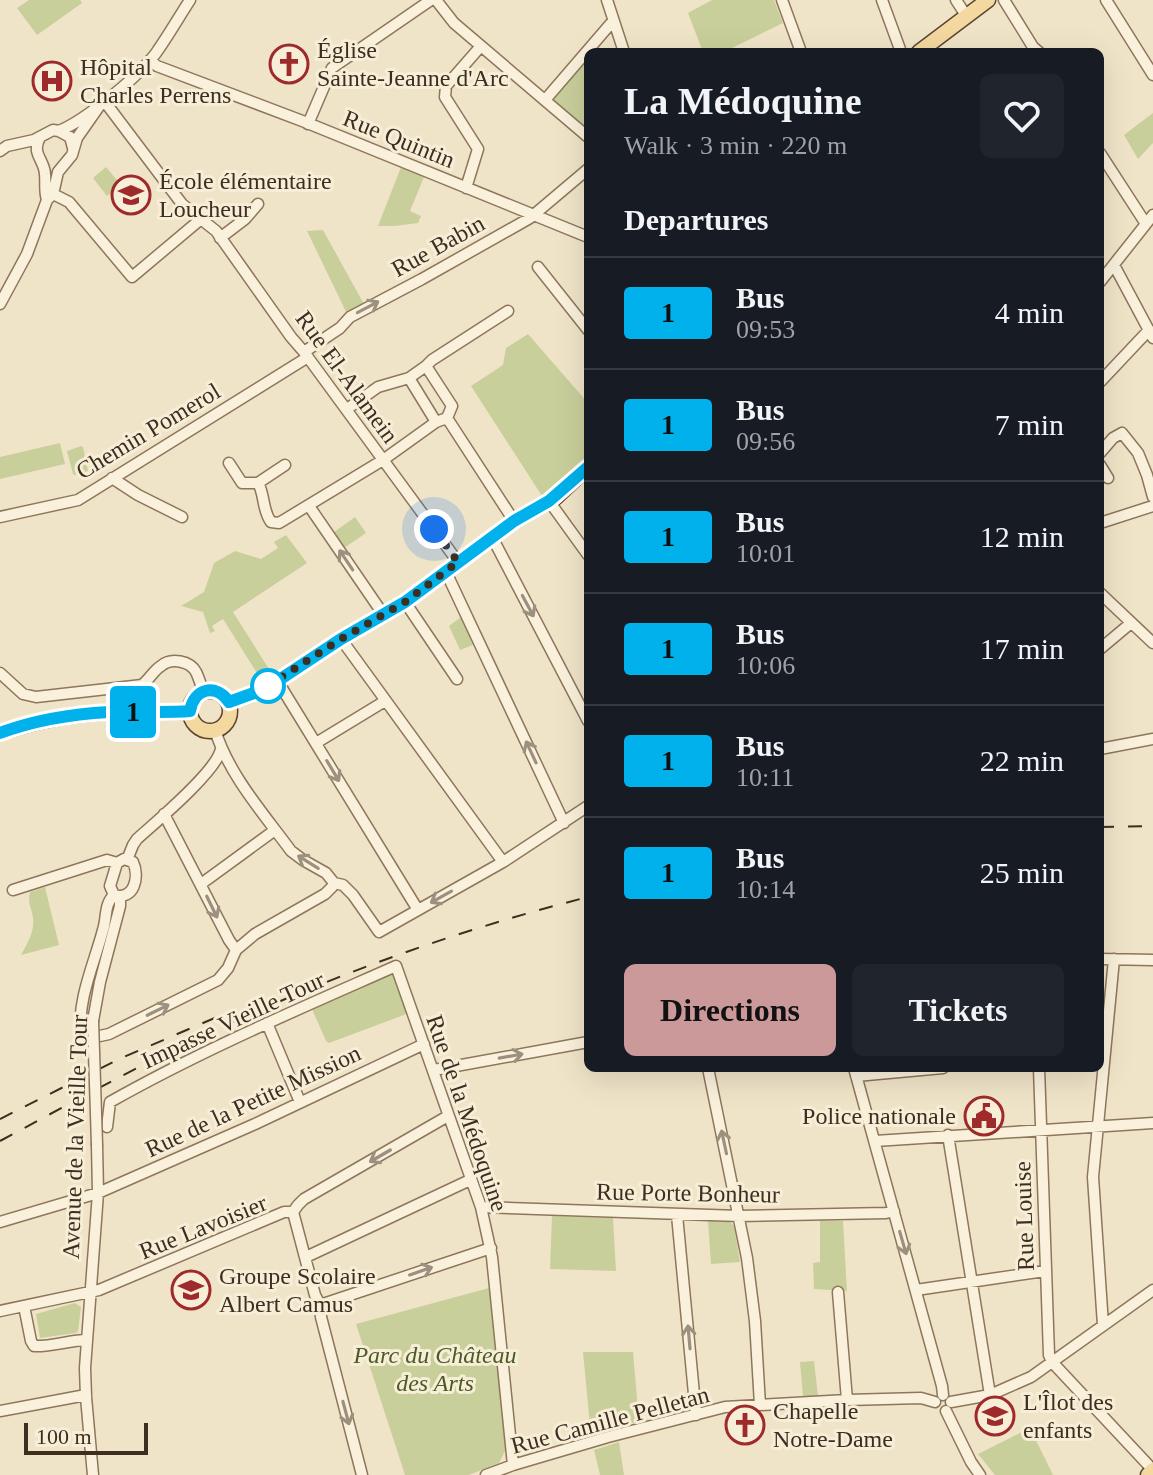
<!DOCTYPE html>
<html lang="en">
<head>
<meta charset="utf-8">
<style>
	:root { --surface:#171b24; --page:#20242c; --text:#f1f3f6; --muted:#9ea1a6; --line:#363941; --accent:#cc999b }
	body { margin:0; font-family:Georgia,serif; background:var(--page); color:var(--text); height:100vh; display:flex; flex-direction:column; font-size:30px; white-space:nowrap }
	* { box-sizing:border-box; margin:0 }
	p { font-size:26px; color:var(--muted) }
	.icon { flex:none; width:44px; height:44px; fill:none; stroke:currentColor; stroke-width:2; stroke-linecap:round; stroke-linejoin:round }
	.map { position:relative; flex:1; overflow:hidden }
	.sheet { position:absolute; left:584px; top:48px; width:520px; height:1024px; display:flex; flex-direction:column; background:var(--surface); border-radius:12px; box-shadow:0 8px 32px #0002 }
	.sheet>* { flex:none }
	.badge { padding:0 16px; border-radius:6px; font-size:28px; line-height:52px }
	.scale { position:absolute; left:24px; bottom:20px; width:124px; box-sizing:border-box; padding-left:8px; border:4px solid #3d2e20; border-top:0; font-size:22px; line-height:28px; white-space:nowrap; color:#3d2e20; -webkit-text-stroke:6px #f7eed8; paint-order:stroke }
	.you { position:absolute; width:40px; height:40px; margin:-20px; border:6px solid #fff; border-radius:50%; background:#1a73e8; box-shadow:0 0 0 12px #1a73e833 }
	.map>.badge { position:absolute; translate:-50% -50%; box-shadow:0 0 0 4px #fff }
	h2 { padding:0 40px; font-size:30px; line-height:72px }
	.round { display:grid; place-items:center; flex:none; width:84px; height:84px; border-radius:12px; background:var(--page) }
	.summary { display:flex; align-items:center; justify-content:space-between; height:136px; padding:0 40px }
	h1 { font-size:38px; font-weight:700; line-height:60px }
	.action { display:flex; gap:16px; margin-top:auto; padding:16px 40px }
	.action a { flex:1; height:92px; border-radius:12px; background:var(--accent); color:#111; font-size:32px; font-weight:700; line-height:92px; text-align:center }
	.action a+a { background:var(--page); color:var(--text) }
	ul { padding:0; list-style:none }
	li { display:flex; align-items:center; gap:24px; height:112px; padding:0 40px; border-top:2px solid var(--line) }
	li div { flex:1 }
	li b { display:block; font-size:30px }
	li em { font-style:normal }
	li .badge { min-width:88px; font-weight:700; text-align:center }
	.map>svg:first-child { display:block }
	.green { fill:#c9cf9b }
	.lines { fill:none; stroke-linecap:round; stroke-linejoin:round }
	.minor-casing { stroke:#8d765c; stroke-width:13 }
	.major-casing { stroke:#5b4430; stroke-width:17 }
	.minor { stroke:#faf1dc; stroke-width:10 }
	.major { stroke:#f3d9a0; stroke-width:14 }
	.rail { stroke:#3d2e20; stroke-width:2; stroke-dasharray:14 14; stroke-linecap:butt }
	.minor-bridge-casing { stroke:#8d765c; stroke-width:13; stroke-linecap:butt }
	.minor-bridge { stroke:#faf1dc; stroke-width:10 }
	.oneway { stroke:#9c907e }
	.line-casing { stroke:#fff; stroke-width:18 }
	.line { stroke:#00b1eb; stroke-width:12 }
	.walk { stroke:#3d2e20; stroke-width:8; stroke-dasharray:0 14.4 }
	.stop-dot { fill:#fff; stroke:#00b1eb; stroke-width:4 }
	.labels { text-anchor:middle; stroke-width:6; stroke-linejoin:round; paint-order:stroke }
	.poi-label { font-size:24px; fill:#3d2e20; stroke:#f7eed8; text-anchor:start }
	.street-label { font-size:24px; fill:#3d2e20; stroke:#f7eed8 }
	.park-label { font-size:24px; font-style:italic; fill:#4d5a26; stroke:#f7eed8 }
</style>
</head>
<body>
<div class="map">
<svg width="1153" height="1475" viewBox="0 0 1153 1475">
	<rect width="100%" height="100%" fill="#f0e4c8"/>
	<!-- green -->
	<path class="green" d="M29 0H80L82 3 37 35 17 8Z
		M712 0H774L783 23 724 52H703L688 13Z
		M585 63 588 66V131L553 100Z
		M1153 113V143L1138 159 1124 135Z
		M106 167 121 185 107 196 93 178Z
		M401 167 424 177 410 211 421 216 418 223 395 226H378Z
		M323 230 365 306 348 316 307 231Z
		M528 334 588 403V458L562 483 542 496 471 386 503 365 506 348Z
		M60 443 65 464 0 479V457Z
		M81 446 83 447 88 471 75 475 73 474 67 451Z
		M355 517 366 533 344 548 334 532Z
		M286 535 307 563 233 612 271 672 260 678 223 619 212 626 215 631 210 633 203 612 181 606 204 592 214 563 235 551 261 559 278 548 274 542Z
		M461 617 473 645 460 650 449 626Z
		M45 887 59 945 21 955C27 944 35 931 33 918 32 908 27 903 30 892Z
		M394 972 409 1013 329 1043 326 1041 312 1009Z
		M552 1216 613 1218 616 1271 550 1269Z
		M708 1221 730 1222 734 1226 740 1262 711 1264Z
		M820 1221H843L847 1291 814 1289 813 1263 820 1262Z
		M489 1288 506 1449 499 1463 469 1475H405L356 1324Z
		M75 1303 81 1307 78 1331 76 1333 40 1338 36 1314Z
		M583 1352H633L639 1421 591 1436Z
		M814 1361 818 1396 803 1397 800 1362Z
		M1030 1428 1053 1475H995L978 1454Z
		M619 1442 624 1475H600L594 1450Z"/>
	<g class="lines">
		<!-- minor casing -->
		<g class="minor-casing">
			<path id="minor" d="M436 0 454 23 588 137
				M607 0 624 52
				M782 0 801 52
				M882 0 901 52
				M956 0 967 17
				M1004 0 1033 47 1039 52
				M1106 0 1153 75
				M150 60 157 66 305 122 588 237
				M545 100 613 21
				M105 102 182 204 216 231 291 337 304 352 458 562
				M308 124 332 68 431 0
				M59 131C86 120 139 76 156 53 168 36 179 17 190 0
				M40 137C31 155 44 158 45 174 46 183 44 191 47 200
				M0 151 7 146 34 140 53 130 59 131 70 137 73 148
				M1100 153 1146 224
				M466 188 478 149 445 97 446 86 481 46
				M53 194 69 202 132 277 201 219
				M220 238 245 219 258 204
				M1114 265 1153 338
				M538 267 588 330
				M1100 282 1153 215
				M0 304 27 254 47 200 53 194 58 172 72 155 77 138 98 108
				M304 352 340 328 350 317 422 279 530 218 588 169
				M426 366 452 406 447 418
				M409 378 436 422
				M1100 382 1149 330
				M347 409 378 387 409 378 426 366 432 360 508 311
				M447 418 514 521
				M1100 453 1113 438 1122 433 1138 453 1147 475 1153 497
				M229 463 242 483H258L285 465
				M1100 465 1108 478
				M112 478 138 495 182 517
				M258 483C265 495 262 510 271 522L279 523 383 460 436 422 447 418
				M549 501 588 555
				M309 506 383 614
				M0 517 78 500 308 357
				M1100 523 1153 506
				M492 537 588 721
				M446 572 564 823
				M1100 593 1153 643
				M405 602 457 679
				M341 639 503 862
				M1100 649 1131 623
				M0 673 23 694 36 697 142 685C150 679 153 671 161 666 171 657 190 661 196 672 199 678 201 686 204 692
				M279 680 283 690 418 910
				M215 730C229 775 263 813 291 851L303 860 326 873 334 883 343 885 353 895 379 932 503 862 588 806
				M316 743 385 701
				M1100 749 1153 739
				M164 814 229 940 236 950
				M124 859 133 862C140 877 134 901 114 895L110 886 117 863Z
				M127 860 133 845 137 839C156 822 217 771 221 749
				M201 884 275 830
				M13 890 107 860 117 863
				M114 895C104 904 107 918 103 930 94 964 77 1000 81 1035L86 1039 109 1034 218 980 228 968 236 950 255 934 325 894 332 887 334 883
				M1100 959 1153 960
				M93 1021 100 982 120 906V898
				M267 1023 300 1102
				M708 1068 747 1258 755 1321 760 1405
				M854 1068 942 1386 943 1395
				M1039 1068 1049 1355 1052 1362 1153 1470
				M434 1070 588 1042
				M856 1076 943 1068
				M107 1127 110 1102C202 1050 299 1009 396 966L481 1207 492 1257 513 1465
				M948 1135 990 1395
				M875 1141 1153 1123
				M481 1207 739 1216 886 1213 894 1211
				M293 1212 315 1295 320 1305 321 1317 362 1475
				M293 1212 298 1205 304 1199 448 1116
				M677 1215 696 1415
				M0 1222 98 1193 255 1124 424 1044
				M306 1257 470 1180
				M916 1290 1045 1271
				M838 1292 847 1400
				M320 1305 491 1248
				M24 1306 31 1341 34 1346C52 1347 69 1340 87 1340
				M0 1311 99 1290 284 1212H293
				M1103 1325 1093 1177 1114 959
				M951 1402 990 1395 1031 1377 1153 1290
				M0 1411 86 1395
				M946 1411 971 1462 980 1475
				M93 1475 86 1397 85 1368 98 1193 97 1145
				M486 1475 513 1465 608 1437 725 1407 847 1400 921 1398 935 1402"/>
		</g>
		<!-- major casing -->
		<g class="major-casing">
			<path id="major" d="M919 52 988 0
				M190 711a20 20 0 1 1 40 0a20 20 0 1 1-40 0Z
				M229 702 257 692 279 680 341 639 405 602 514 521 556 497 588 467
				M0 733C35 721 72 714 109 712 136 711 163 713 190 711
				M1148 1475 1153 1470"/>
		</g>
		<!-- minor -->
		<use href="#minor" class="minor"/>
		<!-- major -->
		<use href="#major" class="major"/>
		<!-- rail -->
		<path class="rail" d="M1100 827 1153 826
			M0 1119 119 1059 217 1017
			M0 1141C77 1100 153 1057 233 1022 347 970 466 928 588 897"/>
		<!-- minor-bridge casing -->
		<g class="minor-bridge-casing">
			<path id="minor-bridge" d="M93 1021 97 1145"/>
		</g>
		<!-- minor-bridge -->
		<use href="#minor-bridge" class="minor-bridge"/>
	</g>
	<!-- one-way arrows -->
	<defs><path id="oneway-shaft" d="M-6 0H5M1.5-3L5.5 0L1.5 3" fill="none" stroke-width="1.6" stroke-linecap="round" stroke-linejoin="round" transform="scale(2)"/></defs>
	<g class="oneway">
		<use href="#oneway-shaft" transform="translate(368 307) rotate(-28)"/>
		<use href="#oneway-shaft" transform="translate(346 560) rotate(-124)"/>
		<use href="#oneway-shaft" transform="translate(528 606) rotate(62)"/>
		<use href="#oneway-shaft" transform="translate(531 752) rotate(-115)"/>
		<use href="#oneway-shaft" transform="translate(333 771) rotate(59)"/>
		<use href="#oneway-shaft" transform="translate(308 862) rotate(-148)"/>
		<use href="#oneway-shaft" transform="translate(441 897) rotate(151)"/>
		<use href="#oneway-shaft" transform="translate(212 907) rotate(64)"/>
		<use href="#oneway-shaft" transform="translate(158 1010) rotate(-26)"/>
		<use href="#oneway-shaft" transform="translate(511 1056) rotate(-10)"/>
		<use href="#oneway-shaft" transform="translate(724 1142) rotate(-102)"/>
		<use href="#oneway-shaft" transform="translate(380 1156) rotate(150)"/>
		<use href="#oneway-shaft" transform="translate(903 1243) rotate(74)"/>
		<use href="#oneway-shaft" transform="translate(421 1271) rotate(-19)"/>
		<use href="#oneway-shaft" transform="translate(689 1337) rotate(-95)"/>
		<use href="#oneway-shaft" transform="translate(346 1413) rotate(75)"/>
	</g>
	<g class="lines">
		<!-- line casing -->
		<g class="line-casing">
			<path id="line" d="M0 733C35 720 72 714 109 712 136 711 163 713 190 711 194 688 216 683 229 702L254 693 276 682 341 639 405 602 514 521 549 501 588 467"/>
		</g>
		<!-- line -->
		<use href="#line" class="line"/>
		<!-- walk -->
		<path class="walk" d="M268 686 263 689 341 639 405 602 458 562 434 529"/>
	</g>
	<!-- icons -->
	<defs>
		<g id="church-ring" transform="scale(2)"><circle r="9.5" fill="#f7eed8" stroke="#9e2a2b" stroke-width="1.5"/><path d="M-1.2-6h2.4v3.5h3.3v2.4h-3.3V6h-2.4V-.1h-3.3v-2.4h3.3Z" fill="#9e2a2b"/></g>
		<g id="hospital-ring" transform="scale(2)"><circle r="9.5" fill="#f7eed8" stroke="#9e2a2b" stroke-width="1.5"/><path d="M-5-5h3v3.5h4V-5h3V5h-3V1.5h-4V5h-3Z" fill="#9e2a2b"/></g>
		<g id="school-ring" transform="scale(2)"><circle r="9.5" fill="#f7eed8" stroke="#9e2a2b" stroke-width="1.5"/><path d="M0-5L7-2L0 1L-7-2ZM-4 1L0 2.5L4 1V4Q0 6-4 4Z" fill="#9e2a2b"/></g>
		<g id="civic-ring" transform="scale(2)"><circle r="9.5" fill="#f7eed8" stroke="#9e2a2b" stroke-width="1.5"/><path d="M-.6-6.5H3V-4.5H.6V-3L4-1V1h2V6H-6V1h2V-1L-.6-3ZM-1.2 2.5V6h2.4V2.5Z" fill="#9e2a2b"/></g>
	</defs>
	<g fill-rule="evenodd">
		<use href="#church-ring" x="289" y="64"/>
		<use href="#hospital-ring" x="52" y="81"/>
		<use href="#school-ring" x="131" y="195"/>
		<use href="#civic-ring" x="984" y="1116"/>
		<use href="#school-ring" x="191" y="1290"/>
		<use href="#school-ring" x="995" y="1416"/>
		<use href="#church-ring" x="745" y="1425"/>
	</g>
	<!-- markers -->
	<circle class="stop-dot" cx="268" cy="686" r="16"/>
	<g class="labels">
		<!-- poi labels -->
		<g class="poi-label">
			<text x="317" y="58">Église<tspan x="317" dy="28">Sainte-Jeanne d'Arc</tspan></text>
			<text x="80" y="75">Hôpital<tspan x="80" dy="28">Charles Perrens</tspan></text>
			<text x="159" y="189">École élémentaire<tspan x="159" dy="28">Loucheur</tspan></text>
			<text x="956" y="1124" text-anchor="end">Police nationale</text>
			<text x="219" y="1284">Groupe Scolaire<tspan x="219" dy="28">Albert Camus</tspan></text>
			<text x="1023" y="1410">L'Îlot des<tspan x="1023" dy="28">enfants</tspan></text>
			<text x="773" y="1419">Chapelle<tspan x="773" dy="28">Notre-Dame</tspan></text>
		</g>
		<!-- street labels -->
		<g class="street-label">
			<text transform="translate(399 139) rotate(22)" y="8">Rue Quintin</text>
			<text transform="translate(438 246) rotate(-29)" y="8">Rue Babin</text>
			<text transform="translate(347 377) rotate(54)" y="8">Rue El-Alamein</text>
			<text transform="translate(148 431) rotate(-31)" y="8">Chemin Pomerol</text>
			<text transform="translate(233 1020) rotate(-25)" y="8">Impasse Vieille Tour</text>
			<text transform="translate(253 1101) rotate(-25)" y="8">Rue de la Petite Mission</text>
			<text transform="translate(467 1113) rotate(71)" y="8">Rue de la Médoquine</text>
			<text transform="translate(75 1137) rotate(-88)" y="8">Avenue de la Vieille Tour</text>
			<text transform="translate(688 1193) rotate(1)" y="8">Rue Porte Bonheur</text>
			<text transform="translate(1024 1216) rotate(-92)" y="8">Rue Louise</text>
			<text transform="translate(203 1227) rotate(-22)" y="8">Rue Lavoisier</text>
			<text transform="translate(610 1420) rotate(-15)" y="8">Rue Camille Pelletan</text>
		</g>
		<!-- park labels -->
		<g class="park-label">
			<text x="435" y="1363">Parc du Château<tspan x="435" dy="28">des Arts</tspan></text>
		</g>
	</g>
</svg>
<div class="scale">100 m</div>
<div class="you" style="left:434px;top:529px"></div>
<b class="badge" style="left:133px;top:712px;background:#00b1eb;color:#111">1</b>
<section class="sheet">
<div class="summary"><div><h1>La Médoquine</h1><p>Walk · 3 min · 220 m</p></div><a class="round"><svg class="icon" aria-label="heart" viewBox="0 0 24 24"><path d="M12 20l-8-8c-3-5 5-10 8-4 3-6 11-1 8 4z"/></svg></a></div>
<h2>Departures</h2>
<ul>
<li><span class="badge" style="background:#00b1eb;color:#111">1</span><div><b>Bus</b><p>09:53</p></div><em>4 min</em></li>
<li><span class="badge" style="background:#00b1eb;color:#111">1</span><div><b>Bus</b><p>09:56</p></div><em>7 min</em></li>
<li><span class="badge" style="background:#00b1eb;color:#111">1</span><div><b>Bus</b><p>10:01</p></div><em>12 min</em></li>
<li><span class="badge" style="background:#00b1eb;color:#111">1</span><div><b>Bus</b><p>10:06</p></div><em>17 min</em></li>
<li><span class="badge" style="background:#00b1eb;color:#111">1</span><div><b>Bus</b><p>10:11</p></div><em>22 min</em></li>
<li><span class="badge" style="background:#00b1eb;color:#111">1</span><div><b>Bus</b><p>10:14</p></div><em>25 min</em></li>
</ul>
<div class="action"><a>Directions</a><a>Tickets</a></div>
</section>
</div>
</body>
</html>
